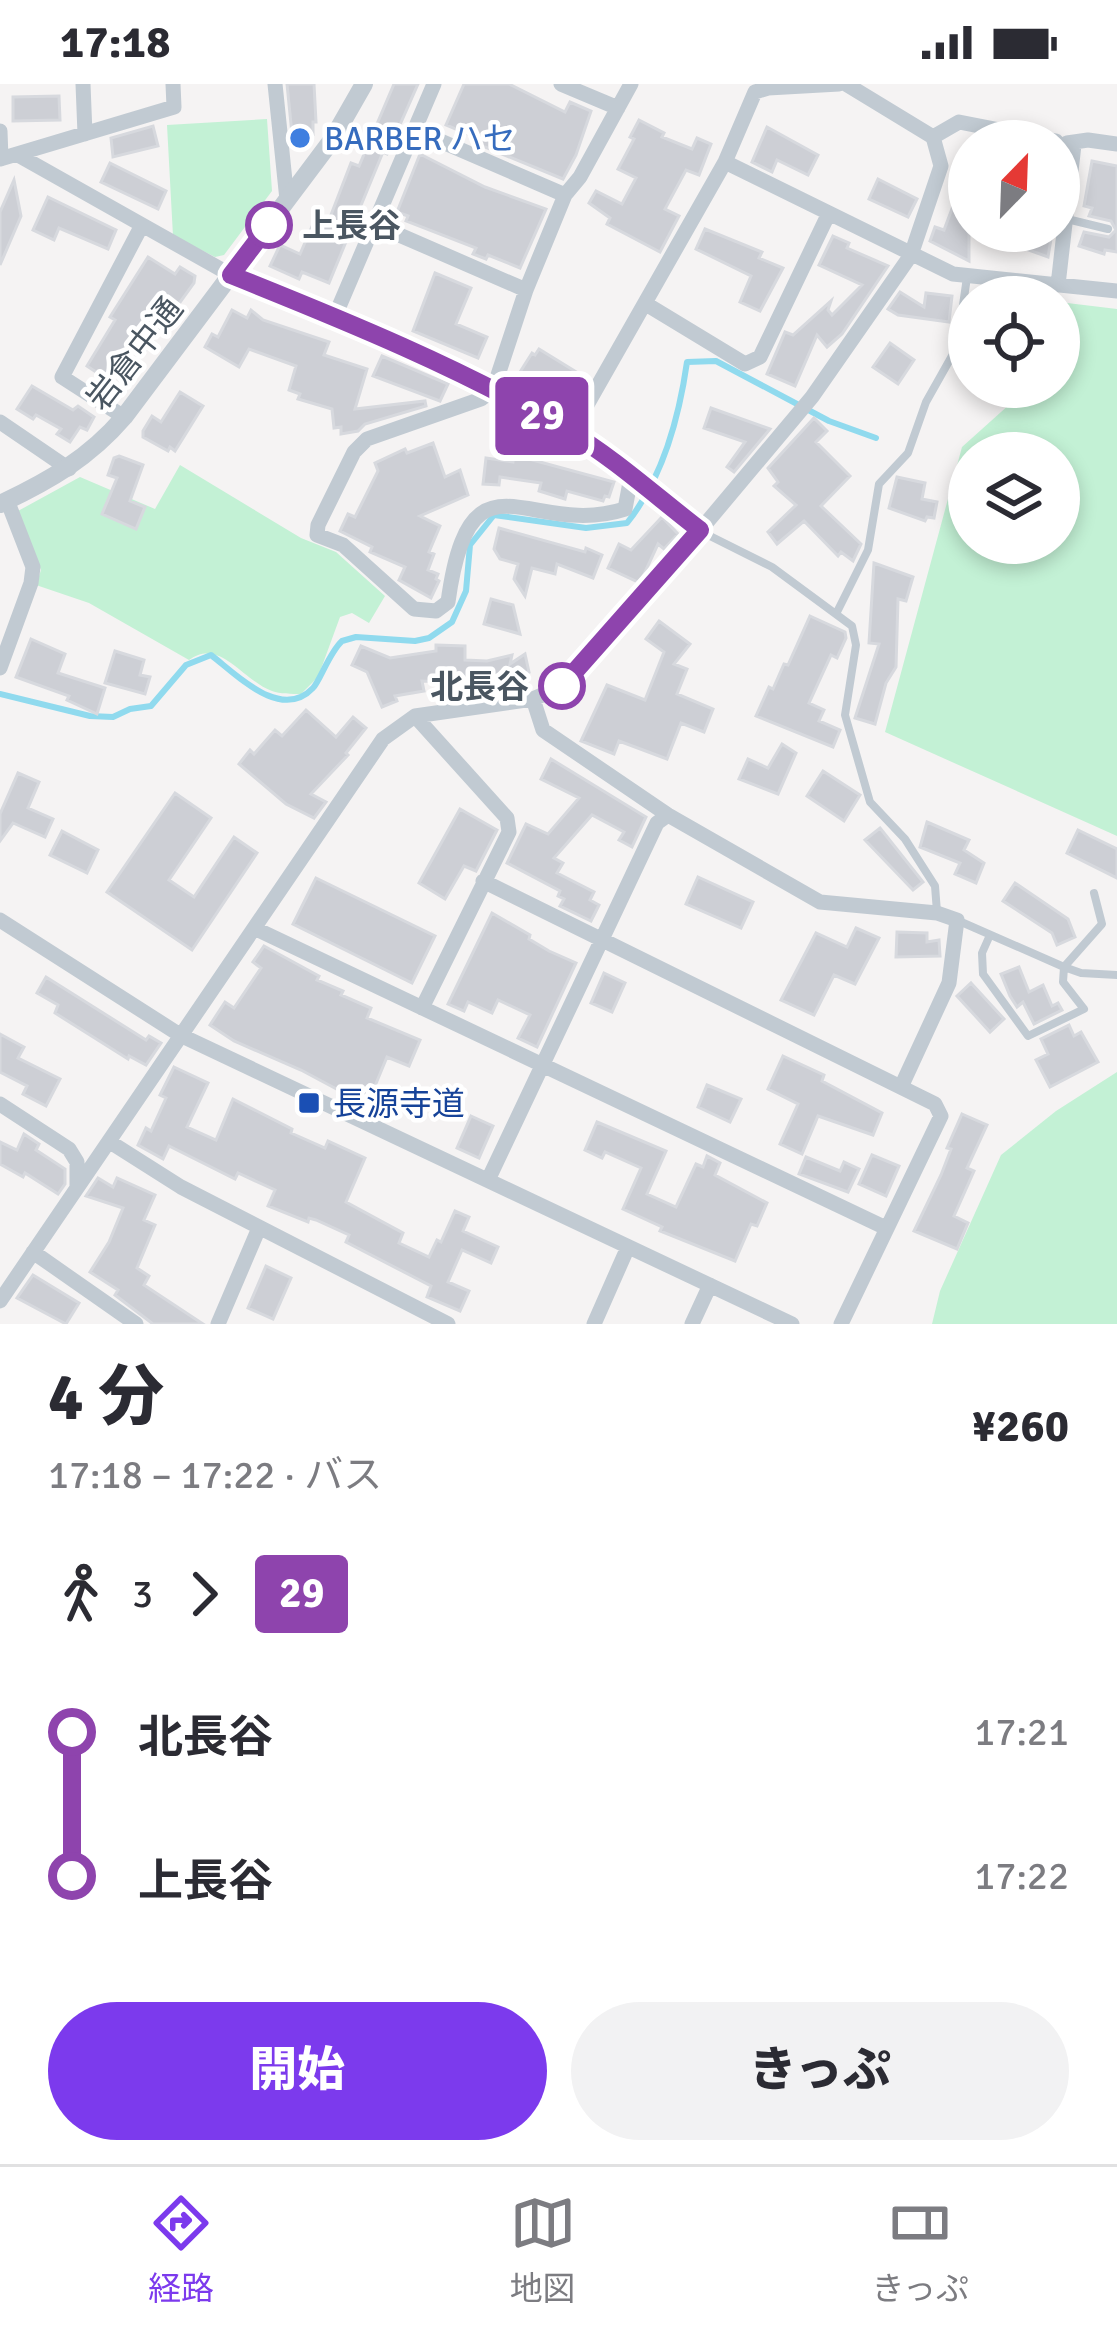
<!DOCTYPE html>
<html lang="ja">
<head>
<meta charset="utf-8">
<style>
	:root { --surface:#fff; --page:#f2f2f3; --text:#2b2b33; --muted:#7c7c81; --line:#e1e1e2; --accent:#7c3aed }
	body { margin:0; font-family:Signika,"Noto Sans JP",sans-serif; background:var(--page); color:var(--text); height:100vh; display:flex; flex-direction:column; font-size:45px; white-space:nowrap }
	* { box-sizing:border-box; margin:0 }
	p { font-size:39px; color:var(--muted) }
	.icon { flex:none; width:66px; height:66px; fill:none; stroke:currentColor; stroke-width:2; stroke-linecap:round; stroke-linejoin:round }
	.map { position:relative; height:1240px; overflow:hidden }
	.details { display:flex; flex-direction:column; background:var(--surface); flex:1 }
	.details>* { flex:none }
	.badge { padding:0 24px; border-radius:9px; font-size:42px; line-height:78px }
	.needle { width:78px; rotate:23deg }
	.tools { position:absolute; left:948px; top:36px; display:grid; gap:24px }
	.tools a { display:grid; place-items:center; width:132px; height:132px; border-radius:50%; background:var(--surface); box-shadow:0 6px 18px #0003; font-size:60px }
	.map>.badge { position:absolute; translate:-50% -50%; box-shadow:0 0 0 6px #fff }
	.legs { display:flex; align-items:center; gap:18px; height:132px; padding:0 48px; font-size:39px }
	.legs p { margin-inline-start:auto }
	.overview { display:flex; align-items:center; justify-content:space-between; height:204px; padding:0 48px }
	h1 { font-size:66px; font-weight:800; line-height:90px }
	.button { display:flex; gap:24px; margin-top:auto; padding:24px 48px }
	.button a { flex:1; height:138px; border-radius:72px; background:var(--accent); color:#fff; font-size:48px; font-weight:800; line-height:138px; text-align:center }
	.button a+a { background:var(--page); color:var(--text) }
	ul { padding:0 48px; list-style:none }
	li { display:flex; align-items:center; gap:42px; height:144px; font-size:45px }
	li i { display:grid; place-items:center; width:18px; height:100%; margin:0 15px; background:currentColor }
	li i::after { content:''; width:30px; height:30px; margin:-15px; border:9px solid; border-radius:50%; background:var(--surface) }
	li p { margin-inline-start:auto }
	li:first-child i { background:linear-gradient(#0000 50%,currentColor 0) }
	li:last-child i { background:linear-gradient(currentColor 50%,#0000 0) }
	.status { display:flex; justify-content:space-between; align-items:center; height:84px; padding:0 60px; background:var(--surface); direction:ltr }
	.status svg { height:33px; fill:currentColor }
	.tabs { display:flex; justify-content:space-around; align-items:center; height:168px; border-top:3px solid var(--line); background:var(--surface); font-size:33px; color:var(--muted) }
	.tabs a { display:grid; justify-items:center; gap:6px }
	.tabs .on { color:var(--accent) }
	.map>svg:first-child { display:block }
	.green { fill:#c3f1d5; fill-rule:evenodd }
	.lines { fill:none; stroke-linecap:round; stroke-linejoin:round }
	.stream { stroke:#90daee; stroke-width:6 }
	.building { fill:#cdcfd5; stroke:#d7d9de; stroke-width:3 }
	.service { stroke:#c1cad2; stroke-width:8 }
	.minor { stroke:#c1cad2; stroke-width:15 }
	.tertiary { stroke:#c1cad2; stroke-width:18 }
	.line-1-casing { stroke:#fff; stroke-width:27 }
	.line-1 { stroke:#8e44ad; stroke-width:18 }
	.shop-dot { fill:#3f7fe0; stroke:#fff; stroke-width:4.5 }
	.stop-1-dot { fill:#fff; stroke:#8e44ad; stroke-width:6 }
	.transit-dot { fill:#1a4fb4; stroke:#fff; stroke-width:4.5 }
	.labels { text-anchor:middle; stroke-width:9; stroke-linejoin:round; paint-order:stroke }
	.shop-label { font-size:33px; fill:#366cbe; stroke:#fff; text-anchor:start }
	.stop-label { font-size:33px; font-weight:bold; fill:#4a5661; stroke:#fff; text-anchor:start }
	.street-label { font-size:33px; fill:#4a5661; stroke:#fff }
	.transit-label { font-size:33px; fill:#164399; stroke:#fff; text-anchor:start }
</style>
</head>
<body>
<div class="status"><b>17:18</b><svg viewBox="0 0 49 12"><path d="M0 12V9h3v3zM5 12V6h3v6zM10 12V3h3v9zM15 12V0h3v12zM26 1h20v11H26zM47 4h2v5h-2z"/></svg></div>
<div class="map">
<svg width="1117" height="1240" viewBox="0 0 1117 1240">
	<rect width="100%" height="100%" fill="#f5f3f3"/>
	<!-- green -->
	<path class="green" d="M267 35 272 107 224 171 215 173 173 152 167 41Z
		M1059 218 1117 225V752L885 648 962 363 1029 303H1059ZM1059 369V459H969V369Z
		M180 381 301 454 336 468 385 512 369 539 352 529 340 533 318 593 301 610C292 610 280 610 272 607 243 597 220 553 189 576L89 519 36 501 41 486 18 427 80 393 155 425Z
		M1117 988V1240H932L940 1207 1001 1071 1056 1027Z"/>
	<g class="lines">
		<!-- stream -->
		<path class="stream" d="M0 610 90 632 113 633 130 625 151 622 186 581 211 571C236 590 281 638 313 604 320 597 329 569 342 557L356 553 415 557 429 554 452 538 466 507 470 461 494 431 586 444 627 439C663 394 679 334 687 278L716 277 829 337 876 354"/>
	</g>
	<!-- building -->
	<path class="building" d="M287 0H314L316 38H313V51L307 60H293Z
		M394 0H418L387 70 383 68 329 199 302 188 299 195 270 182 280 161 300 170 317 131 329 136 351 79 359 82Z
		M464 0H509L565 28 570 18 591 27 576 71 563 95 480 61 482 56 446 41Z
		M59 12 60 36 13 37V13Z
		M639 36 664 49 662 53 692 65 697 54 711 60 699 91 686 86 665 125 679 132 660 168 607 140 610 134 589 119 596 107 622 120 636 94 618 85 634 55 630 53Z
		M153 42 158 62 113 73 111 54Z
		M767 43 818 71 808 91 777 76 772 88 752 78Z
		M420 70 485 103 546 125 520 184 488 171 486 175 473 170 476 164 406 137 408 132 397 128Z
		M1092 77 1117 82V168L1105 166 1104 170 1079 162 1084 148 1109 153 1116 146 1111 137 1089 132 1092 124 1084 122Z
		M110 79 166 107 158 125 101 98Z
		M878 95 917 115 908 133 869 115Z
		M14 96 21 132 0 181V128Z
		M48 113 116 146 108 165 59 144 54 156 33 146Z
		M953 122 969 127V177L930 157 935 143 944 146Z
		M705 145 762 168 759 174 783 184 760 227 740 218 751 192 696 165Z
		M995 147 1052 149 1048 173 1026 165 992 160Z
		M833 152 849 159 847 164 888 182 842 250 827 263 817 251 795 302 767 290 785 248 793 251 831 217 828 226 832 231 862 201 819 181Z
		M148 173 175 190 180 183 195 192 194 199 142 271 130 263 108 296 87 282 115 236 110 233Z
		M435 189 471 204 456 240 487 253 478 274 413 247Z
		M900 208 924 223 926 209 952 212 949 238 898 231 888 225Z
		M232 226 247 234 251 226 263 236 329 258 324 271 367 285 355 325 425 317 426 322 365 340 358 347 341 350V343L334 344 332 325 298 315 300 310 289 306 296 282 249 265 239 283 205 263 212 250 218 253Z
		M890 259 914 276 898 300 873 283Z
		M539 265 578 289 564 316 520 288 532 269 535 271Z
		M382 272 448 300 440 317 373 292Z
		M32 302 73 326 78 322 94 333 87 346 80 343 70 358 57 350 61 345 36 331 33 335 17 325Z
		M180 308 203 322 175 367 170 363 168 367 143 353V347L152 332 161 338Z
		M711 324 770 345 734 388 727 383 745 358 704 344Z
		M814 334 827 347 816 358 850 392 821 422 861 460 853 477 841 468 838 472 804 437 777 460 768 448 796 421 774 402 778 398 768 384Z
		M433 359 445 393 460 386 468 411 420 432 440 442 429 468 434 470 428 486 438 490 436 495 439 497 431 514 399 496 405 483 370 468 372 463 340 447 348 430 355 433 378 387 375 379 405 365 407 369Z
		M514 371 614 398 609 413 605 412 603 417 567 407 565 415 539 407 541 399 500 393 499 401 483 400 486 374 513 378Z
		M119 372 143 381 130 417 145 423 136 445 102 430 117 394 108 391 114 374Z
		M897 393 925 399 922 415 937 418 934 434 927 433 925 437 889 424Z
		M662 433 678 450 664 465 658 460 640 499 608 484 619 460 631 466Z
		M499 444 585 468 586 464 602 471 593 494 557 480 555 490 532 484 525 512 514 495 518 480 500 475 494 465Z
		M874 479 913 493 906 517 898 515 896 583 886 599 875 640 855 634 879 560 869 559Z
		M491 515 513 521 520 550 484 540Z
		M810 532 845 548 846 554 837 574 831 571 809 619 824 626 819 637 840 646 833 663 756 632 769 603 773 605 784 580 788 581Z
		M659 537 690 560 674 580 687 585 677 610 713 625 704 648 681 639 667 675 619 657 614 670 581 657 607 601 645 616 664 568 646 555Z
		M31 555 65 570 58 589 105 604 97 630 67 616 69 612 16 593Z
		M436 561 465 562V576L487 577 512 571 510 580 525 570 529 588 492 596V600L422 597 424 607 395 612 397 617 382 623 367 588 352 581 361 562 390 574 436 567Z
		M115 567 144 576 140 591 150 593 145 610 105 599Z
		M306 626 336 653 353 633 366 644 346 669 348 671 311 710 326 718 314 734 286 720 239 680 250 666 254 670 275 646 282 652Z
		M782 660 796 669 778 710 739 695 748 675 768 684Z
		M551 675 646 733 632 763 619 756 624 748 592 731 554 774 563 779 557 789 594 808 590 816 599 821 591 837 560 822 564 815 558 812 560 807 507 779 526 740 548 750 579 714 541 695Z
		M823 687 860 711 844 737 807 712Z
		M18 689 39 698 28 724 53 735 45 753 13 739 0 757V730Z
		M175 709 211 734 169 796 194 813 234 753 257 769 192 866 107 808Z
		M460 725 497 746 476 787 464 782 445 815 419 799Z
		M927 738 969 756 964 766 984 779 976 799 955 790 960 779 920 763Z
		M880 744 923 798 913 806 865 756Z
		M1078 746 1117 765V794L1067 769Z
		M62 747 98 766 87 789 50 771Z
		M698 793 753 818 741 844 686 820Z
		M316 794 435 852 412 899 293 840Z
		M1015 799 1068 835 1075 853 1057 861 1052 849 1003 817Z
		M492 829 530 851 529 855 549 867 576 879 537 963 518 954 530 931 498 916 492 929 468 918 464 927 448 920Z
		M856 844 879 854 855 900 834 891 814 931 781 916 816 849 847 863Z
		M897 848 927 849V858L939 856 940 872 896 873Z
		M264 862 319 892 317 896 343 907 341 911 371 924 367 934 420 956 409 982 387 973 370 1014 346 1005 344 1009 301 986 234 957 210 941 225 918 234 924 261 884 253 878Z
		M1019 883 1029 908 1043 901 1052 922 1058 919 1062 926 1034 940 1023 918 1017 923 1010 912 1001 890Z
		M604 889 625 899 612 928 591 919Z
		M46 893 146 956 149 952 161 959 146 981 129 972 128 975 55 929 58 921 37 909Z
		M971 899 1004 935 990 948 957 912Z
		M1069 941 1074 952 1081 948 1098 978 1050 1003 1036 976 1048 970 1041 955Z
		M0 950 24 963 18 974 60 995 46 1022 23 1010 27 1002 0 988Z
		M783 972 824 991 822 997 882 1029 873 1051 818 1032 802 1070 780 1060 798 1020 768 1005Z
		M174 983 208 999 187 1043 216 1056 233 1015 292 1045 291 1049 325 1064 328 1057 365 1074 346 1118 403 1149 399 1159 429 1173 437 1156 441 1158 455 1127 469 1133 463 1147 498 1163 491 1179 462 1166 448 1198 469 1207 460 1227 427 1213 431 1202 346 1158 349 1151 316 1136 309 1134 308 1138 268 1122 275 1106 238 1089 235 1095 169 1062 163 1075 138 1061 146 1044 151 1047 166 1014 160 1011Z
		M707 1001 741 1015 730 1038 698 1023Z
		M962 1030 987 1041 967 1084 974 1087 954 1132 968 1139 957 1165 914 1147 941 1091 951 1065 947 1064Z
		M471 1032 493 1042 479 1074 457 1064Z
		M597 1038 666 1067 647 1110 676 1123 696 1080 703 1083 707 1072 720 1079 715 1091 767 1119 757 1142 751 1140 735 1177 660 1147 662 1143 623 1125 641 1084 605 1068 602 1074 585 1066Z
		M24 1050 39 1060 36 1066 65 1085V1100L58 1110 25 1089 23 1093 0 1080V1058L17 1066Z
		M872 1071 899 1082 886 1112 859 1100Z
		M806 1073 840 1087 844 1078 859 1085 848 1108 799 1090Z
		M98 1094 113 1103 117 1094 155 1111 144 1136 155 1141 137 1184 149 1192 144 1201 203 1240H153L115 1211 118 1206 90 1188 109 1158 123 1124 86 1112Z
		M266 1182 291 1194 273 1235 248 1224Z
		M33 1191 79 1219 66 1240 17 1214Z"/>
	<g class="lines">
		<!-- service -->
		<path class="service" d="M1067 135 1108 145
			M700 447 772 483 852 542 856 561 845 631 870 718 905 755 935 802 937 828
			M837 528 868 466 879 400 908 369 926 318 957 263 967 193
			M959 837 1064 883 1102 840 1094 809
			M990 851 982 869 983 890 1028 952 1084 925 1063 898 1064 883 1081 889 1117 891"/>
		<!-- minor -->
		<path class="minor" d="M83 0 85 50
			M275 0 287 116
			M561 0 618 24
			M631 0 580 93 565 111 526 206 493 306 481 315 367 355 354 368 318 441 317 451 343 461 414 525 436 527 448 518C470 356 529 456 625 425L631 393
			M839 0 768 4 755 8 725 78 953 190 1117 207
			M415 46 565 111
			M0 47 1 75
			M933 53 959 38 1056 57
			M1067 59 1088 56 1117 60
			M18 71 231 191 335 232 493 306 571 349 700 447
			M0 75 174 23 173 0
			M374 140 526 206
			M1058 201 1074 61
			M646 220 745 280 760 273 829 129
			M335 232 434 0
			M124 333 62 293 142 141
			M0 338 69 385
			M571 349 725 78
			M0 584 31 499 33 483 7 416
			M533 615 543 646 668 731 820 818 937 829 957 836 949 899 901 1003
			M415 632 507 734 509 748 422 924
			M483 797 935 1020 941 1032 841 1240
			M0 836 180 951 792 1240
			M256 845 886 1144
			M0 1020 69 1065 77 1078V1102
			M110 1058 181 1103 448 1240
			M488 1096 657 739 668 731
			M33 1168 136 1240
			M0 1217 383 655 415 632 533 615 563 602 634 525 812 313 911 171 941 82 933 53 846 0
			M218 1240 259 1144
			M594 1240 628 1163
			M692 1240 710 1201"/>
		<!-- tertiary -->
		<path class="tertiary" d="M0 420C49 397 89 374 124 333L332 56 364 0"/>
	</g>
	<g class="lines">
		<!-- line-1 casing -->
		<g class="line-1-casing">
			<path id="line-1" d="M269 141 231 191C346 237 461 284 567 346 614 374 657 413 700 446L562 602"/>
		</g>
		<!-- line-1 -->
		<use href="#line-1" class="line-1"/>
	</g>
	<!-- markers -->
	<circle class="shop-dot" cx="300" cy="54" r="12"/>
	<g class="stop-1-dot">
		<circle cx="269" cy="141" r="21"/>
		<circle cx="562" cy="602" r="21"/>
	</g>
	<rect class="transit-dot" x="297" y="1007" width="24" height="24" rx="6"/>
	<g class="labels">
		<!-- shop labels -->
		<g class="shop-label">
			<text x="324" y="66">BARBER ハセ</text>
		</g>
		<!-- stop labels -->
		<g class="stop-label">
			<text x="302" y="153">上長谷</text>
			<text x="529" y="614" text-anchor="end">北長谷</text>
		</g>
		<!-- street labels -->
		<g class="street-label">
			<text transform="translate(134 269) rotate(-52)" y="12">岩倉中通</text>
		</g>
		<!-- transit labels -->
		<g class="transit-label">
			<text x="333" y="1031">長源寺道</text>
		</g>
	</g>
</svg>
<div class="tools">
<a><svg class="needle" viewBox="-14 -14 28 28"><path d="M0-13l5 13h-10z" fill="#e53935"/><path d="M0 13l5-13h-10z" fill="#7c7c81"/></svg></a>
<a><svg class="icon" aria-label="locate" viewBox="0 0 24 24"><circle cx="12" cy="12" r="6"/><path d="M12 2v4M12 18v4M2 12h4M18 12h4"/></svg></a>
<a><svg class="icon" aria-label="layers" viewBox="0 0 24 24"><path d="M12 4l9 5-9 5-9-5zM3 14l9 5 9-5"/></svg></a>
</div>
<b class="badge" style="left:542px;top:332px;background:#8e44ad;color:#fff">29</b>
</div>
<section class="details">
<div class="overview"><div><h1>4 分</h1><p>17:18 – 17:22 · バス</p></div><b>¥260</b></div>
<div class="legs"><svg class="icon" aria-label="walk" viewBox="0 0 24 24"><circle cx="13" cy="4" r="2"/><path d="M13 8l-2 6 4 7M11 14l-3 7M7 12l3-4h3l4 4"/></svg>3<svg class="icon" aria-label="forward" viewBox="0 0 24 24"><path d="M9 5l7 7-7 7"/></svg><b class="badge" style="background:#8e44ad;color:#fff">29</b></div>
<ul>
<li><i style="color:#8e44ad"></i><b>北長谷</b><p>17:21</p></li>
<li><i style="color:#8e44ad"></i><b>上長谷</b><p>17:22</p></li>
</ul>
<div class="button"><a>開始</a><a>きっぷ</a></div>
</section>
<nav class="tabs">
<a class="on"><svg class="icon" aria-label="directions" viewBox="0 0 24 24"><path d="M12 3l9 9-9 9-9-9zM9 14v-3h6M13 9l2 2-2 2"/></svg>経路</a>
<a><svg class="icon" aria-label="map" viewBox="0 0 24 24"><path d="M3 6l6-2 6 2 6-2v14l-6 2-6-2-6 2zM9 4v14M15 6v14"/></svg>地図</a>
<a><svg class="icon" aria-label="tickets" viewBox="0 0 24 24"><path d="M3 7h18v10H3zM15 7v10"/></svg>きっぷ</a>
</nav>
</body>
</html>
